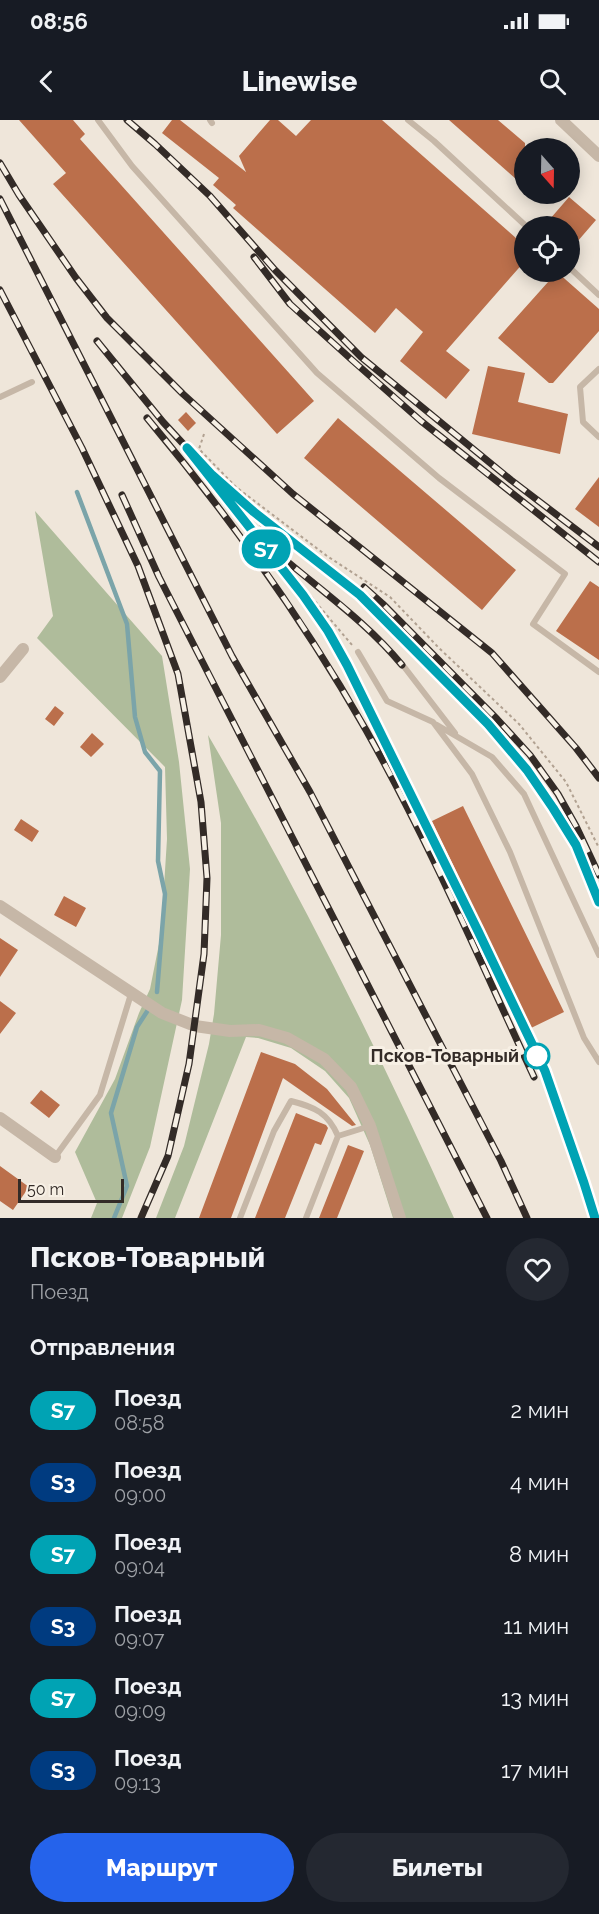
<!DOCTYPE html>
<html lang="ru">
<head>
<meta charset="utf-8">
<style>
	:root { --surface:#171b24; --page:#242831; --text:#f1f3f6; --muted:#9ea1a6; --accent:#2563eb }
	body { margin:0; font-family:Raleway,sans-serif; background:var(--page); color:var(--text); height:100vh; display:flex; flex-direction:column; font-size:22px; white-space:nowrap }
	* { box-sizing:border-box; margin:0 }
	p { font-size:20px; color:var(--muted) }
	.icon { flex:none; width:33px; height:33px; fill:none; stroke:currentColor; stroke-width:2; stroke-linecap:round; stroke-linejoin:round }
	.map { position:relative; height:1098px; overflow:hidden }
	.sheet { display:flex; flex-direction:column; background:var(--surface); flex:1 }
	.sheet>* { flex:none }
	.badge { padding:0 12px; border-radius:20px; font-size:21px; line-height:39px }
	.needle { width:39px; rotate:160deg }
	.buttons { position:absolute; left:514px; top:18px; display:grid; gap:12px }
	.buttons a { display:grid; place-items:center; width:66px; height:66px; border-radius:50%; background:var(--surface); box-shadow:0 3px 15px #0003; font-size:30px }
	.scale { position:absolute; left:18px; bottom:15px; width:106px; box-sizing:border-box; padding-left:6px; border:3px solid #332b27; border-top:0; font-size:16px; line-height:21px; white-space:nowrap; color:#332b27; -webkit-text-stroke:4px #f7f0e5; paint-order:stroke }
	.map>.badge { position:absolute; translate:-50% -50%; box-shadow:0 0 0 3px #fff }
	h2 { padding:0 30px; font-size:22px; line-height:54px }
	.round { display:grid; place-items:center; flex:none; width:63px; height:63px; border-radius:32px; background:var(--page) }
	.summary { display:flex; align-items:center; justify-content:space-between; height:102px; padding:0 30px }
	h1 { font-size:28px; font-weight:800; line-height:45px }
	.action { display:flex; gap:12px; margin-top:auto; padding:12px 30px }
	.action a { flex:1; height:69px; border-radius:36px; background:var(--accent); color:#fff; font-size:24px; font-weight:800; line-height:69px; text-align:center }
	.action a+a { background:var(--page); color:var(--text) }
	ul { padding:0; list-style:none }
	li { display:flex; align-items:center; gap:18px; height:72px; padding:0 30px }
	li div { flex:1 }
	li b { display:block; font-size:22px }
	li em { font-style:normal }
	li .badge { min-width:66px; font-weight:700; text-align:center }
	.status { display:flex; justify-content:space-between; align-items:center; height:42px; padding:0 30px; background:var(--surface); direction:ltr }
	.status svg { height:16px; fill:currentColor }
	header { display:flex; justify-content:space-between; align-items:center; height:78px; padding:0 30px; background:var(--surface); font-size:27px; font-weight:800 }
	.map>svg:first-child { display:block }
	.green { fill:#afbc9b }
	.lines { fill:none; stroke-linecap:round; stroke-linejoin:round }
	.stream { stroke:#7ba4a9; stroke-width:4.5 }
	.building { fill:#bb6f4b }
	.path { stroke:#b1a191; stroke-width:2; stroke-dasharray:3 3; stroke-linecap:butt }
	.lane { stroke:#c6b7a7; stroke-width:6 }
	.street { stroke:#c6b7a7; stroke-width:12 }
	.rail-casing { stroke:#332b27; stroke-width:7 }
	.rail { stroke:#f7f0e5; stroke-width:4.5; stroke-dasharray:14; stroke-linecap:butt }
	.line-casing { stroke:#fff; stroke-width:14 }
	.line { stroke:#00a3b4; stroke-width:9 }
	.stop-dot { fill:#fff; stroke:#00a3b4; stroke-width:3 }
	.labels { text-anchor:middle; stroke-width:6; stroke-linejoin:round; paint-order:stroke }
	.stop-label { font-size:18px; font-weight:bold; fill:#332b27; stroke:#f7f0e5; text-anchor:end }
</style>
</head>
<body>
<div class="status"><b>08:56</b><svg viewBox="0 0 49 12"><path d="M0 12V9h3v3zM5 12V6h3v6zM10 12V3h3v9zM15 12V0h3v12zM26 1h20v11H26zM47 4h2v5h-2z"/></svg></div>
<header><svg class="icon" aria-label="back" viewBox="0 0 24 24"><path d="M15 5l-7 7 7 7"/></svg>Linewise<svg class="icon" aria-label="search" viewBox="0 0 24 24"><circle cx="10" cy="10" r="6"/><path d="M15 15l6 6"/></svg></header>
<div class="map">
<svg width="599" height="1098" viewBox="0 0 599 1098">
	<rect width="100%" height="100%" fill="#efe6da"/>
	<!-- green -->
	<path class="green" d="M35 391 162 536 179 642 190 749 182 880 150 1027 122 1098H91L97 1083 75 1032 115 959 139 893 150 869 161 814 167 719 165 647 37 518 53 496Z
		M208 615C299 771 380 933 454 1098H393L370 1025 349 978 325 951 291 928 258 918 246 917 175 1098H156L184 1026 209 924 214 894 221 815V703Z"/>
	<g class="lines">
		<!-- stream -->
		<path class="stream" d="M77 372 127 504 135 597 145 632 160 651 158 741 165 774 157 872
			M114 1098 127 1066 111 993 137 907 148 890"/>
	</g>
	<!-- building -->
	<path class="building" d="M19 0H73L85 14 80 19 314 281 277 314 53 64 66 53Z
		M172 0H180L246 52 239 36 270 0H278L296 16 311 0H382L525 126V141L446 231 470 250 446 279 400 241 423 212 396 188 375 213 233 88 236 85 213 65 219 58 162 13Z
		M449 0H498L525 23V67Z
		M569 77 596 100 577 122 570 116V106H559L550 99Z
		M557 152 599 189V211L553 263H549L498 218Z
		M488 246 525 253 518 282 568 294 560 334 472 314Z
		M186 292 196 303 188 311 178 300Z
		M338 298 516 450 482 490 304 338Z
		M599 357V407L575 389Z
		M590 461 599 467V540L556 511Z
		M55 586 64 593 54 606 45 599Z
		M92 613 104 624 91 637 80 627Z
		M463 686 564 892 531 908 432 701Z
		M21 699 39 711 32 722 14 710Z
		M64 776 86 788 76 807 54 795Z
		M0 818 18 830 0 857Z
		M0 881 16 893 0 914Z
		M261 932 295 944 327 969 356 1005 352 1006 283 958 231 1098H199Z
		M41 970 60 985 49 998 30 983Z
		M296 993 326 1005 328 1008 321 1025 315 1023 285 1098H255Z
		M348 1025 364 1031 337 1098H319Z
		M0 1046 29 1067 13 1090 0 1081Z"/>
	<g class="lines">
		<!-- path -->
		<path class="path" d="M204 314 199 329 236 367 327 436 390 477 439 528 519 604 566 662 599 728
			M245 374 246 388 279 428 281 441 352 525"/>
		<!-- lane -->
		<path class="lane" d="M98 0 132 46 317 253 439 358 565 454 533 504 599 552
			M210 0 212 3
			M408 0 434 21 526 106
			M570 148 599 175
			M599 249 580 267 583 302 599 317
			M0 277 32 262
			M358 532 387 581 433 602 472 654 510 732 584 918 599 942
			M405 548 455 613
			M437 605 492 637 524 674 599 835
			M55 1037 100 975 131 874
			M240 1098 274 1011 291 981C315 987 328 993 338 1016L370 1006
			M306 1098 338 1016"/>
		<!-- street -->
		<path class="street" d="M561 0 599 36
			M0 557 23 529
			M0 786 162 893 195 906 230 911 259 910 287 918 324 939 351 967 370 1006 400 1098
			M0 998 55 1037"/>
		<!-- rail casing -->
		<g class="rail-casing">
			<path id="rail" d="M127 0 155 24 210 76 275 150 361 237 511 360 599 427
				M0 43 19 75 76 158 107 198 183 274 293 374 492 533 576 628 599 658
				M0 79 232 536 310 672 471 983 501 1041 527 1098
				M254 137 290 184 352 240 421 301 599 442
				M0 170 82 328 138 446 178 554 201 682 207 758 204 834 189 944 168 1036 141 1098
				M97 221 163 302 212 355 254 392 361 475 488 604 527 650 553 688 576 725 599 782
				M147 298C229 396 303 499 366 610 429 722 480 841 534 957
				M218 368 252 409
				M122 375 159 457 487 1098
				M247 404 328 511 364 579 478 811 545 951 595 1098
				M274 430C317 468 365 500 402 545
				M364 467 383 484 497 599 530 635 558 674 576 706 599 755"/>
		</g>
		<!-- rail -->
		<use href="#rail" class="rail"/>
	</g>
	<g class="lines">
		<!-- line casing -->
		<g class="line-casing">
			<path id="line" d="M595 1098 584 1063 545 951 478 811 347 545 328 511 303 475 187 328 212 355 254 392 360 475 488 604 527 650 553 688 576 725 599 782"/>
		</g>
		<!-- line -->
		<use href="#line" class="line"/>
	</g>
	<!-- markers -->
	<circle class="stop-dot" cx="537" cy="936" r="12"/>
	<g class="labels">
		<!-- stop labels -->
		<g class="stop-label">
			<text x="519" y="942">Псков-Товарный</text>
		</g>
	</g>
</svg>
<div class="buttons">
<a><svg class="needle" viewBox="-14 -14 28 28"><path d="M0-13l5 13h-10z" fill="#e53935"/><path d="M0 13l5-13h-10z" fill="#9ea1a6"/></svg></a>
<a><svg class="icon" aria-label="locate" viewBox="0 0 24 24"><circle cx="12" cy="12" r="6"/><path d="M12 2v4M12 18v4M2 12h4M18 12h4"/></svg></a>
</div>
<div class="scale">50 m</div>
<b class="badge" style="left:266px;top:429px;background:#00a3b4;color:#fff">S7</b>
</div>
<section class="sheet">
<div class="summary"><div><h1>Псков-Товарный</h1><p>Поезд</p></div><a class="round"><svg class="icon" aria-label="heart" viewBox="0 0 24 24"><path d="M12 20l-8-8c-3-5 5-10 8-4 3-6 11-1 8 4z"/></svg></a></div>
<h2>Отправления</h2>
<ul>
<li><span class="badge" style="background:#00a3b4;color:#fff">S7</span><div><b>Поезд</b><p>08:58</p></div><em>2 мин</em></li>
<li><span class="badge" style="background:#003b80;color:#fff">S3</span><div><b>Поезд</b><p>09:00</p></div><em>4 мин</em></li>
<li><span class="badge" style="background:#00a3b4;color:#fff">S7</span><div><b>Поезд</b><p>09:04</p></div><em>8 мин</em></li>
<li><span class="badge" style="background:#003b80;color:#fff">S3</span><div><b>Поезд</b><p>09:07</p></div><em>11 мин</em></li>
<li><span class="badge" style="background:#00a3b4;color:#fff">S7</span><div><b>Поезд</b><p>09:09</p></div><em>13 мин</em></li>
<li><span class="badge" style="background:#003b80;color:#fff">S3</span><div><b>Поезд</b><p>09:13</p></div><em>17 мин</em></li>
</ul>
<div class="action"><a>Маршрут</a><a>Билеты</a></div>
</section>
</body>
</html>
